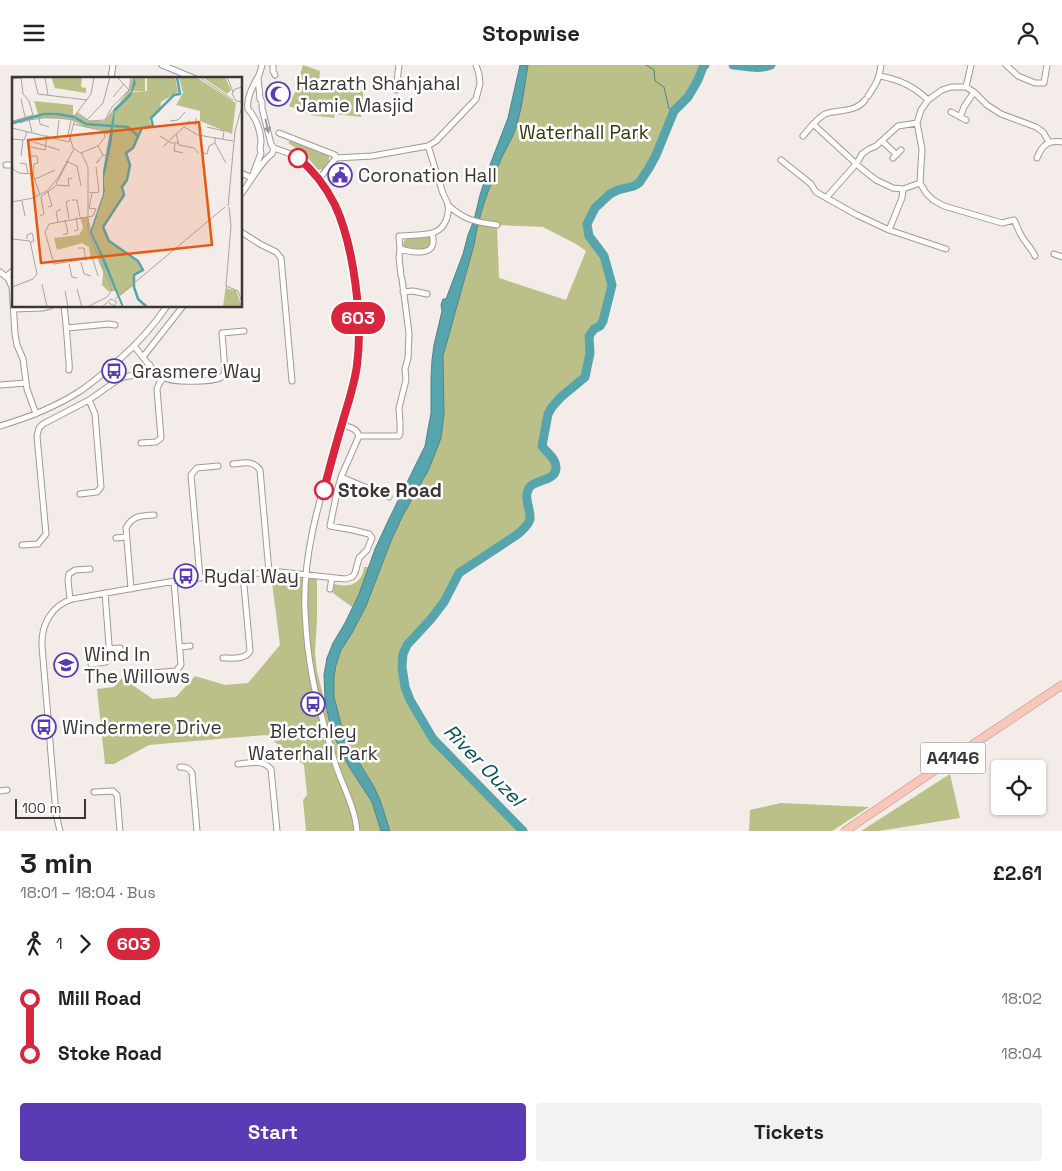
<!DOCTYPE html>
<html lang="en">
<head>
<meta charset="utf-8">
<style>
	:root { --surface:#fff; --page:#f2f2f2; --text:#222; --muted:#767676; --accent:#593cb4 }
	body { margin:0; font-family:"Space Grotesk",sans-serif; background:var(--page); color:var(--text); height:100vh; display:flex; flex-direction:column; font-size:19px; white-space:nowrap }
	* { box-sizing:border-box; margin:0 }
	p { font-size:16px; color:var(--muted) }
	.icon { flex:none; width:28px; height:28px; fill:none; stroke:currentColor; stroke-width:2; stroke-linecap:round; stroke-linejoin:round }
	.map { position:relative; height:766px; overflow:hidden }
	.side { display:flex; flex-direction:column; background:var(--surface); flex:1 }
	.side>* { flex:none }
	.badge { padding:0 10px; border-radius:16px; font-size:18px; line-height:32px }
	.buttons { position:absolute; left:991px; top:695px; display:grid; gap:10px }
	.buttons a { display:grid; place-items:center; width:55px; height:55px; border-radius:5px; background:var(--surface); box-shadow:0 1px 4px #0004; font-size:25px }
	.scale { position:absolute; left:15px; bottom:12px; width:71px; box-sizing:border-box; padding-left:5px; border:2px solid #3a3735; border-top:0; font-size:14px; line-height:18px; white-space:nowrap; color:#3a3735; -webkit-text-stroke:4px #fff; paint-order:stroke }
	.map>.badge { position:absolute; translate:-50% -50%; box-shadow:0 0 0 2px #fff }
	.legs { display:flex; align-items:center; gap:8px; height:55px; padding:0 20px; font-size:16px }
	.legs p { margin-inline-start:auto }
	.headline { display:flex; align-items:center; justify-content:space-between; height:85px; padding:0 20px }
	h1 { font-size:28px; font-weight:700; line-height:38px }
	.primary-button { display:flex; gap:10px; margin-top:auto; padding:10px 20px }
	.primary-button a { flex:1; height:58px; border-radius:5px; background:var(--accent); color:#fff; font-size:20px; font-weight:700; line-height:58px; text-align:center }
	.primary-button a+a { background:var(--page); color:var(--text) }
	ul { padding:0 20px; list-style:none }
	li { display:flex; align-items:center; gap:18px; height:55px; font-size:19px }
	li i { display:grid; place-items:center; width:8px; height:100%; margin:0 6px; background:currentColor }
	li i::after { content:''; width:12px; height:12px; margin:-6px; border:4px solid; border-radius:50%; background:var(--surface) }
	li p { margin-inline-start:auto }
	li:first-child i { background:linear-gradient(#0000 50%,currentColor 0) }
	li:last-child i { background:linear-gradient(currentColor 50%,#0000 0) }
	header { display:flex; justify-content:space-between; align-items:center; height:65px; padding:0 20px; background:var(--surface); font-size:22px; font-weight:700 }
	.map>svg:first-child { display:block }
	.green { fill:#bbc089; fill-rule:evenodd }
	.water { fill:#56a5ad; stroke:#4e8489 }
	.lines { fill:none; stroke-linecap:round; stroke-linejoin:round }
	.stream { stroke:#4e8489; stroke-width:1 }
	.river { stroke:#56a5ad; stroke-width:9 }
	.minor-casing { stroke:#a19996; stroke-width:7 }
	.highway-casing { stroke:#b6948b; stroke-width:9 }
	.minor { stroke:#fff; stroke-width:5 }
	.highway { stroke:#f9c6ba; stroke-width:8 }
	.oneway { fill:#9c9b9a }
	.line-1-casing { stroke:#fff; stroke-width:11 }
	.line-1 { stroke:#d7263d; stroke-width:8 }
	.stop-1-dot { fill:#fff; stroke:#d7263d; stroke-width:2.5 }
	.labels { text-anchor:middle; stroke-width:5; stroke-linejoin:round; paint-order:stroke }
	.shield { fill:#fff; stroke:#757372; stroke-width:1 }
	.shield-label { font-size:18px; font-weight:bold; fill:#3a3735 }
	.poi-label { font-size:19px; fill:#3a3735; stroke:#fff; text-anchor:start }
	.park-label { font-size:19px; fill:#363809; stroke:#fff }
	.stop-label { font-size:19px; font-weight:bold; fill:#3a3735; stroke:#fff; text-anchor:start }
	.water-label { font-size:20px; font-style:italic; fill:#055056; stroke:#fff }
	.inset-river { fill:none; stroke:#56a5ad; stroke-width:2.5 }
	.inset-road { fill:none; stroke:#aaa4a0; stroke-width:1 }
	.view { fill:#e8590c; fill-opacity:0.15; stroke:#e8590c; stroke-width:2.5 }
	.inset-edge { fill:none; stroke:#3a3735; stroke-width:2.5 }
</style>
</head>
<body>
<header><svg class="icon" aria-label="menu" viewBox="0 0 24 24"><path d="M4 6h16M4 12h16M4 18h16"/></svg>Stopwise<svg class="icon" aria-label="person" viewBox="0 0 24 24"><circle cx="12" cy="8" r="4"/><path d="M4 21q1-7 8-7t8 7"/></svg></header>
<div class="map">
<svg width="1062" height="766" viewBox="0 0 1062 766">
	<rect width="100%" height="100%" fill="#f4ece8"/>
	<!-- green -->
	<path class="green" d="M303 0 320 6 319 19 364 21 361 52 335 49 334 53 311 50 289 41 299 18 298 17Z
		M528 0H705L703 2 698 15 688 32 674 46 656 90 649 103 639 118 634 121 618 125 610 130 595 143 591 151 588 159 589 171 604 191 612 220 603 256 600 261 594 264 590 271V288L585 312 561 332 552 342 548 349 542 381C546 388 558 394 556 404 554 417 535 414 529 423 523 433 531 444 530 454 529 460 522 465 518 469L459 508 444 537 431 554 407 580 403 589 402 602 405 622 410 635 433 674 523 766H390L380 735 374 722 345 674 334 632V612L336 600 341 585 352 568 366 541 391 476 402 452 429 404 441 373 444 349 443 291 474 180C478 152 488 125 499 99 503 88 510 78 514 68 522 46 524 23 528 0ZM497 160 543 162 576 179 586 186 566 235 499 213Z
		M290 76H292L326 88 329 91V97L323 104 318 105 304 88 288 78Z
		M431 172V180L427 185 409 184 403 181 404 176 407 173Z
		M364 502H369L359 529 352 542 333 528 334 519C350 523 362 519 364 502Z
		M271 510 317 513V555L315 588 317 606 329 655 341 686 348 700 372 737 381 766H306L303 735 307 730 304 700 266 670 149 680 114 699H105L97 624 114 622 122 613 153 634 176 632 195 611 225 620 248 618 280 580Z
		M950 709 960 753 879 766H861Z
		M781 738 869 742 832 766H749L750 745Z"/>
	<!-- water -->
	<path class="water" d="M520 0H528C524 23 522 46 514 68 510 78 503 88 499 99 488 125 478 152 474 180L443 291 444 349 441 373 429 404 402 452 391 476 366 541 352 568 341 585 336 600 334 612V632L345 674 374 722 380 735 390 766H381L372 737 348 700 334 671 329 655 325 635 324 610 327 593 333 578 345 558 359 529 375 484 388 456 425 381 431 348V313L432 295 434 280 442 246 441 240 443 234H446L463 189 468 170 474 155 480 130 488 105 508 53Z"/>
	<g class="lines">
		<!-- stream -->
		<path class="stream" d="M646 0 654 5 655 16 664 22 669 44H676"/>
		<!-- river -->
		<path class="river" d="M733 0C745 1 760 5 771 0
			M523 766 433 674 410 635 405 622 402 602 403 589 407 580 431 554 444 537 459 508 518 469C522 465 529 460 530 454 531 444 523 433 529 423 535 414 554 417 556 404 557 394 547 388 542 381L548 349 552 342 561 332 585 312 590 288 589 271 594 264 600 261 603 256 612 220 604 191 589 171 587 159 595 143 610 129 618 125 634 121 639 118 649 103 656 90 674 46 688 32 698 15 703 2 705 0"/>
		<!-- minor casing -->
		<g class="minor-casing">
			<path id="minor" d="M162 0 196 14
				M273 0V6L275 10
				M1006 0 1018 11 1035 18H1044L1047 0
				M880 11C898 14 915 22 928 35
				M258 12 260 34 262 37V43L271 79 274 83
				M111 14 113 0
				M966 22 971 0
				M396 25 399 0
				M868 31C876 19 879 15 881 0
				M951 47 966 55
				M960 52 964 42 974 27
				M813 59 862 104 876 115 893 123 903 124 920 118
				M279 68 335 90 336 93
				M803 71C809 64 816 54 825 49 839 44 855 48 865 35
				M882 76 896 89
				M428 81C433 95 436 108 441 122 442 128 445 132 447 137 451 148 445 163 435 167 426 171 409 170 399 171L400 184C414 188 439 192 432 169
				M274 83C282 86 291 88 298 93 343 123 354 197 358 247 359 266 360 285 357 303 354 323 347 343 341 362 324 421 302 484 305 546 306 568 308 589 312 610 317 640 327 669 335 698 342 720 355 742 357 766
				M893 93 901 85
				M1037 93C1042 80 1048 75 1062 77
				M781 95 811 119 816 127 855 149
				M6 100H14
				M241 108 252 113
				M252 112 261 88C259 83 261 81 261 76 260 63 256 53 248 44 246 33 253 21 258 12 260 9 261 4 262 0
				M319 114 336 93 372 91 428 81 436 76 476 34 480 19 479 9 476 0
				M903 124 902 133 889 165 946 184
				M241 129C250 118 261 96 272 89L274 83
				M826 133 857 98 862 89 869 84 876 81 898 61 917 58
				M448 140C464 155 476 157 497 160
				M857 150 889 165
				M241 167 260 179 276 187 281 193 292 316
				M400 184 399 192 401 211
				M1054 189 1062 192
				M1035 191C1031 182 1025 178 1021 170 1018 165 1017 160 1014 155L1002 158 944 141 933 135 926 128 920 118 922 84 917 58 921 45 928 35 942 25 951 22H966L974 27 987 40 1001 49 1036 62 1043 67 1049 77
				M0 207 8 213 12 222 15 269 17 280 23 294 27 324 36 349
				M6 212 14 205
				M403 227 413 226 427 229
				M64 241C66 256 67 271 68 285 68 292 70 298 69 305
				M14 244 42 243 50 241
				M67 263 109 259 115 260
				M134 281C142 290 152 307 163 312 172 318 211 317 220 313 224 311 223 310 225 307L222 268 244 266
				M143 292 183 241
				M0 320 26 318
				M0 361C27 353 53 343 77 328 93 318 107 305 122 292 139 277 154 260 167 241
				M359 371H399L400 368V358L399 343 406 315 405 304 408 293 409 268 402 214
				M141 378 156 377 161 373 157 324 159 319 163 313
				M233 399C244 398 253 395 260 405L269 507
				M341 412 389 432
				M80 429 97 427 101 422 95 349 89 335
				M116 473 126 472
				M22 480 38 479 46 469 37 371 39 363 43 359 89 335 119 314 124 312 140 309 150 300
				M200 513 191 410 197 403 218 401
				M131 524 126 463C133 450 141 451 154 450
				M330 524 332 513
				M70 535 68 515 69 509 75 505 90 504
				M180 582 190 581
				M110 584 120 583
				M223 593C232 593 245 595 250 586L243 509
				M91 599 106 597 110 593 105 528
				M152 608 176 606 181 600 174 517
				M238 699C250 698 262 694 271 704L277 766
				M180 702C186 702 189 703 192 708L197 766
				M0 726 7 725
				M94 727 113 726 117 730 120 766
				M60 766 56 749 42 581C41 560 51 541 72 534L186 514 243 509 280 507 345 514 352 512 355 508 359 493 367 485 372 473 369 469 353 465 330 461 337 427 341 412 359 371C357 363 349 362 342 360"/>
		</g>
		<!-- highway casing -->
		<g class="highway-casing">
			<path id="highway" d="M845 766 984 672 1062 620"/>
		</g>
		<!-- minor -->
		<use href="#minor" class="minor"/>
		<!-- highway -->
		<use href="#highway" class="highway"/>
	</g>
	<!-- one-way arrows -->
	<defs><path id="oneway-solid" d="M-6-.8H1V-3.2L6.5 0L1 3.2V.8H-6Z" transform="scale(1.25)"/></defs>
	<use class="oneway" href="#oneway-solid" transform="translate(267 61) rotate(77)"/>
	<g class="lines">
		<!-- line-1 casing -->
		<g class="line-1-casing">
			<path id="line-1" d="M298 93C313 105 326 122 335 140 354 181 363 255 357 300 355 317 349 335 344 352 337 376 330 400 324 425"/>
		</g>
		<!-- line-1 -->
		<use href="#line-1" class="line-1"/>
	</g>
	<!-- icons -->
	<defs>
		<g id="mosque-ring" transform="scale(1.25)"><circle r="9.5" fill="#fff" stroke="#593cb4" stroke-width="1.5"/><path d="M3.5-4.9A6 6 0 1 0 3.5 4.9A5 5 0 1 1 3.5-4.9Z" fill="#593cb4"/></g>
		<g id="civic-ring" transform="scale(1.25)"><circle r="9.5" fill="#fff" stroke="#593cb4" stroke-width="1.5"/><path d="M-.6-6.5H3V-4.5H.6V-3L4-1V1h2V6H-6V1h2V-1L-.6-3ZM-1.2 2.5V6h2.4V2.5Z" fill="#593cb4"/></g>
		<g id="bus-ring" transform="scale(1.25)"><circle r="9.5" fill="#fff" stroke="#593cb4" stroke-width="1.5"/><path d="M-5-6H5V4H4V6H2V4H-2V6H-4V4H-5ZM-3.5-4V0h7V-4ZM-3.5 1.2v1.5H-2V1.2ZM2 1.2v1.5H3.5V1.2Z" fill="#593cb4"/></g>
		<g id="school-ring" transform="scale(1.25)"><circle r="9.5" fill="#fff" stroke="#593cb4" stroke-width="1.5"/><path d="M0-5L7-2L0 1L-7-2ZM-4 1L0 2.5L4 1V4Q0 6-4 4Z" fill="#593cb4"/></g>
	</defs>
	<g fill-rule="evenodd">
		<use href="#mosque-ring" x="278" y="29"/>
		<use href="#civic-ring" x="340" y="110"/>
		<use href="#bus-ring" x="114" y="306"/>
		<use href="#bus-ring" x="186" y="511"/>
		<use href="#school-ring" x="66" y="600"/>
		<use href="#bus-ring" x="313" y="639"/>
		<use href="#bus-ring" x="44" y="662"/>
	</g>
	<!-- markers -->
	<g class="stop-1-dot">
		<circle cx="298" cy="93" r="9"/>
		<circle cx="324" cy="425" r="9"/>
	</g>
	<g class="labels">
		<!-- shield labels -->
		<rect class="shield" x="920.5" y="677.5" width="65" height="31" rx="4"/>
		<g class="shield-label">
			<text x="953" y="699">A4146</text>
		</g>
		<!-- poi labels -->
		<g class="poi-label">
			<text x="296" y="25">Hazrath Shahjahal<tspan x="296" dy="22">Jamie Masjid</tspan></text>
			<text x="358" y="117">Coronation Hall</text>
			<text x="132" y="313">Grasmere Way</text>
			<text x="204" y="518">Rydal Way</text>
			<text x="84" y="596">Wind In<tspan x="84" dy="22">The Willows</tspan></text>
			<text x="62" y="669">Windermere Drive</text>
			<text x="313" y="673" text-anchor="middle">Bletchley<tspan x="313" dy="22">Waterhall Park</tspan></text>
		</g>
		<!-- park labels -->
		<g class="park-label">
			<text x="584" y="74">Waterhall Park</text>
		</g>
		<!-- stop labels -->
		<g class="stop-label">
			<text x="338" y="432">Stoke Road</text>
		</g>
		<!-- water labels -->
		<g class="water-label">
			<text transform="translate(484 700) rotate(46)" y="7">River Ouzel</text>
		</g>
	</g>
	<!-- overview -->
	<g transform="translate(12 12)">
		<rect width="230" height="230" fill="#f4ece8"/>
		<path d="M39 0H70L69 10 74 11V16L43 11ZM120 0H133V14H121L106 27 101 36 100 52 95 58 92 53 72 50 58 42 22 41 2 47 1 44 26 37 22 24 61 28V39L65 36 77 44H92L117 13ZM135 0H163L166 15 149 25 148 34 137 43 140 50 130 51 121 71 114 76 118 88 115 103 110 110 112 118 91 150 97 164 126 183 131 192 122 199V208L108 219 80 155 93 115 92 102 103 35 121 15 135 14ZM167 0H184L224 26 220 57 188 44V34L164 28 171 16ZM190 0H213L219 13 215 17ZM68 140H76L83 167 104 214H96L90 208 91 195 85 181 79 183 77 170 70 166 45 173 42 161 67 158 71 151ZM214 208 216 212 224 213 230 230H211Z" fill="#bbc089"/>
		<path d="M122 0 124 6 119 19 103 35 100 63 92 102 93 115 80 155 95 187 112 230H110L78 155 91 117V94L102 32 119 15Z" fill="#56a5ad"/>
		<path class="inset-river" d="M1 46 32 37H45L62 40 74 47 99 49M102 49 116 50 126 59M135 230 126 222 122 210V198L131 193 126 184 97 164 91 150 112 118 110 110 115 103 118 88 114 76 121 71 130 51 141 49 139 41 162 18 168 17 165 0"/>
		<path class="inset-road" d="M22 0 26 17 75 23M33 0 36 18M105 0 117 13M187 0 221 23M215 0 221 15M0 2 16 0M230 10 223 12 220 17 224 24 230 25M101 20 112 7M9 22 13 40M65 35 77 44 93 43 100 30 117 13 119 0M27 41 28 47 37 50M17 43 37 40 62 43M75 43 91 26 98 0M1 44 21 38 17 24 11 17 9 0M158 44 166 43 173 35M176 44 184 48V41M8 46 17 43 20 55M61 47 92 54 93 60 86 69M195 50 212 54 211 62M0 51 57 65M56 58 59 43M186 58 221 64M148 59 159 66H166M58 60 61 71 70 77 76 90V153L100 213M203 60V66L214 86M45 61 47 43M0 62 12 63 15 55M21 65 48 73M57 65 64 37 79 17 82 0M163 67 162 74 171 76M86 69 91 78 99 80M19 70 33 73 35 58M151 70 164 57M189 75 195 77 197 69 203 66M69 76 86 69M186 76 182 71 167 68 164 57 172 50 186 58M9 79 11 63M19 79H25L26 86 22 87 21 97M88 83 84 86 91 78M0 84 1 92 7 96 21 97 28 118M54 84 65 89 69 109M8 86 14 87 16 96M23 102 43 93M44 107 56 84M45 108 57 109 56 102 60 101M36 115 40 129 36 130M77 115 80 116 77 131 84 132 81 139 37 147 33 155 42 187 87 180M80 116 87 115 84 90M60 123H65L68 140M10 124 13 139M0 125 21 121 35 114 46 101 62 72M216 129 223 54 230 29M217 130 219 149 214 209 226 214 230 225M28 139 32 137 29 120 45 108M57 142 54 125 58 123M46 145 44 135 49 132M62 154 66 153 64 140M51 158 56 156 53 143M0 162 18 164 25 197 21 202 0 210M15 162V158L20 156 22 164 19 165M66 171H72L74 184M81 183 86 199M69 185 72 197 79 199M57 187 60 200 65 201M30 207 35 230M65 212 70 230M53 214 56 230M103 222 213 130M75 230 95 220 100 213M90 230 99 222 105 225 102 229 97 226"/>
		<path class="view" d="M187 45 200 168 29 186 16 63Z"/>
		<rect width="230" height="230" class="inset-edge"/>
	</g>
</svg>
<div class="buttons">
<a><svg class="icon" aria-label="locate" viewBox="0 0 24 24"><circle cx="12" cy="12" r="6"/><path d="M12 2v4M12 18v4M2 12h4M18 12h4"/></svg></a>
</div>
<div class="scale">100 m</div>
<b class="badge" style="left:358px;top:253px;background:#d7263d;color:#fff">603</b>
</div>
<section class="side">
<div class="headline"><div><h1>3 min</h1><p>18:01 – 18:04 · Bus</p></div><b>£2.61</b></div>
<div class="legs"><svg class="icon" aria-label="walk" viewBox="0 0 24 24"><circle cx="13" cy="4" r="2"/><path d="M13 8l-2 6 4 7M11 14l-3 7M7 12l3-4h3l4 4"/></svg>1<svg class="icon" aria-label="forward" viewBox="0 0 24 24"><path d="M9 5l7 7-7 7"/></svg><b class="badge" style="background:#d7263d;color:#fff">603</b></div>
<ul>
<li><i style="color:#d7263d"></i><b>Mill Road</b><p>18:02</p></li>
<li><i style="color:#d7263d"></i><b>Stoke Road</b><p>18:04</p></li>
</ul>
<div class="primary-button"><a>Start</a><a>Tickets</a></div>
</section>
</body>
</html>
